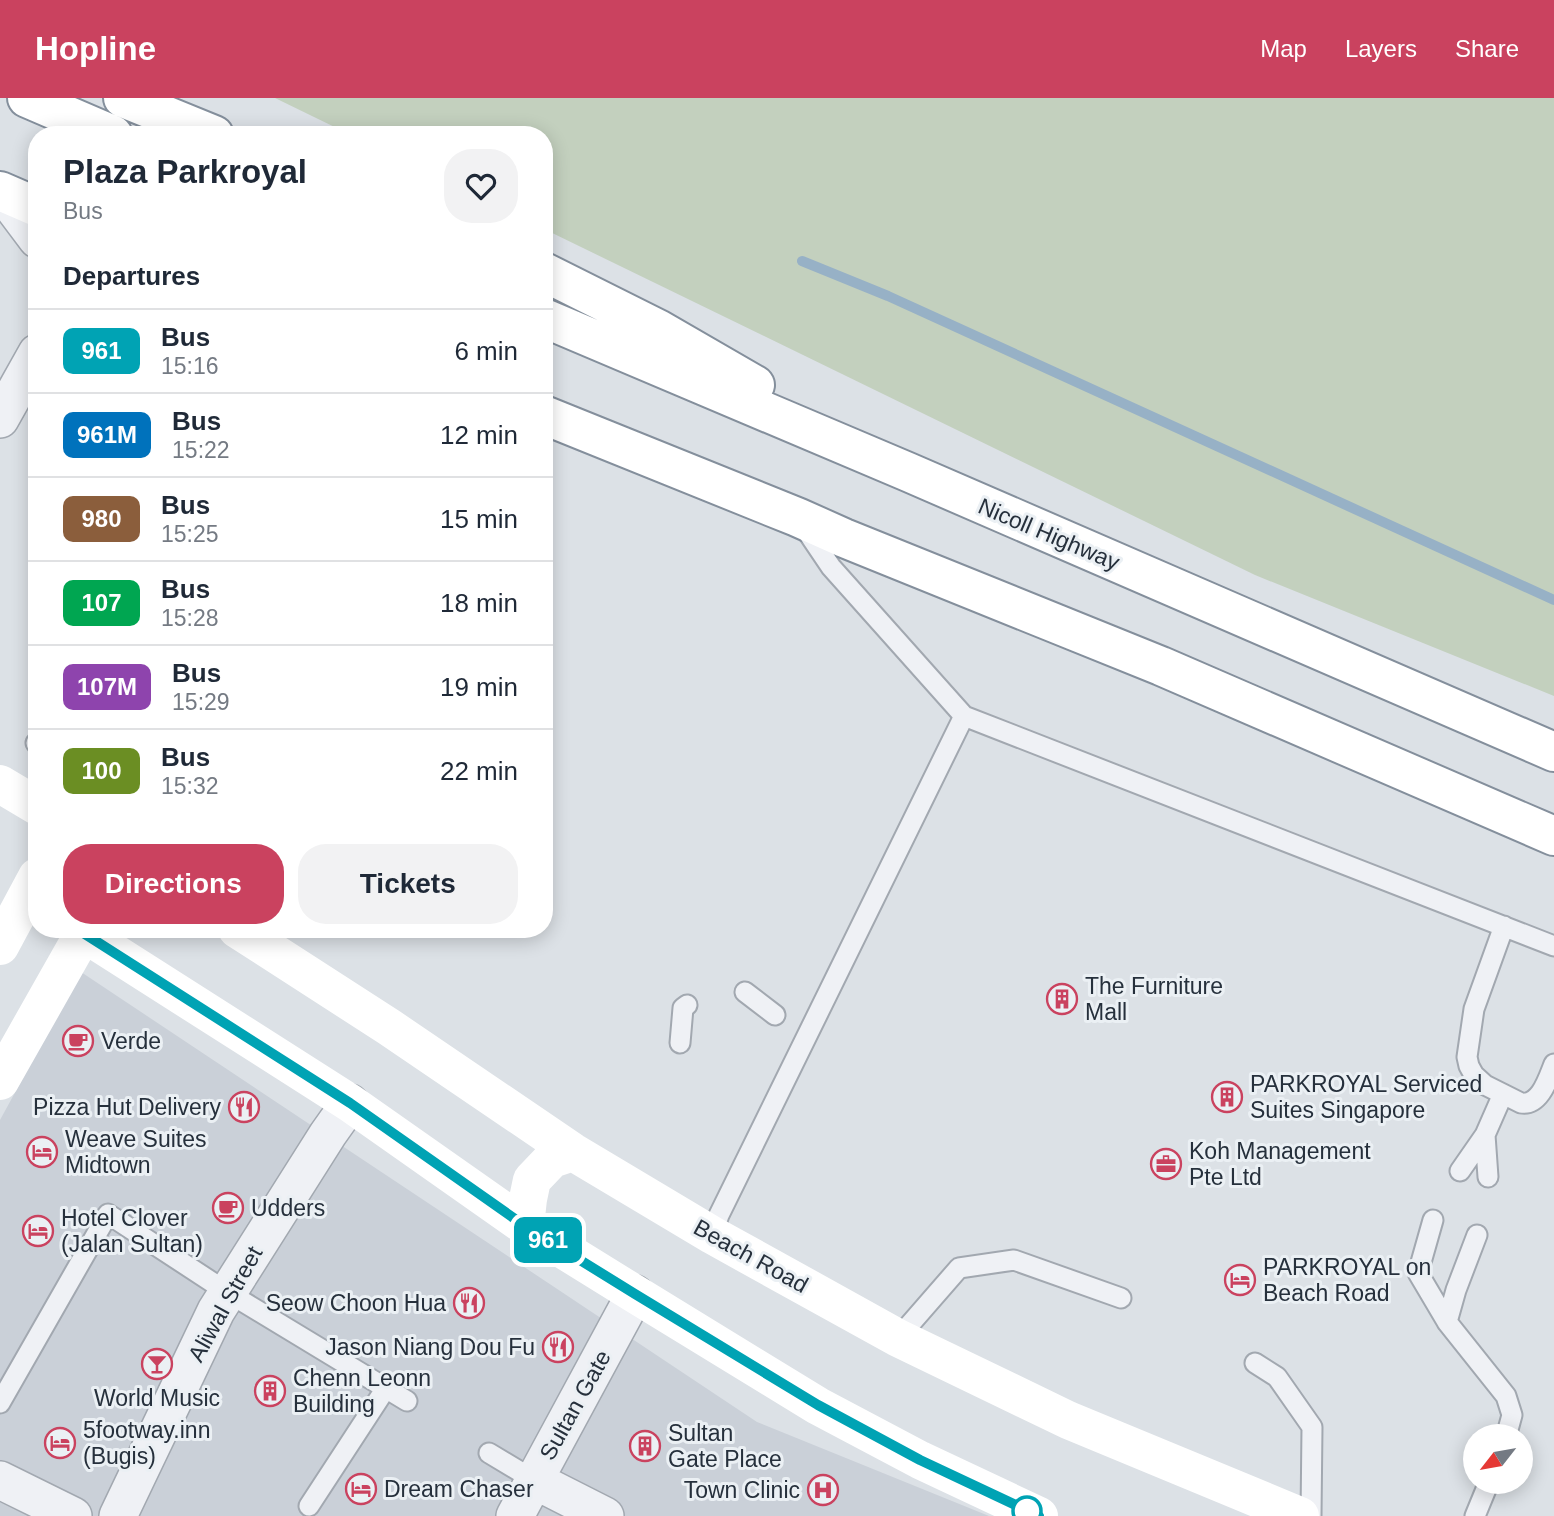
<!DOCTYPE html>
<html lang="en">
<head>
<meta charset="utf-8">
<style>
	:root { --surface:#fff; --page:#f2f2f3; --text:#1f2937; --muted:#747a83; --line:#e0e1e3; --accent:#ca425f }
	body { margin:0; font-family:Helvetica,sans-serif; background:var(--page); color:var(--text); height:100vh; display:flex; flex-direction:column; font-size:26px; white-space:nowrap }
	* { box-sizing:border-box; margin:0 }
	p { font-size:23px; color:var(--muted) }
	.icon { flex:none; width:38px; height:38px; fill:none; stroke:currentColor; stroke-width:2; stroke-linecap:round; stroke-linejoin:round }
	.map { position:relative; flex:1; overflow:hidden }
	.panel { position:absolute; left:28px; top:28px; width:525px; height:812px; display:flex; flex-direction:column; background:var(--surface); border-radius:28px; box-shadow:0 4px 18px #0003 }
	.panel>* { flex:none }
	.badge { padding:0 14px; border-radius:10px; font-size:24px; line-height:46px }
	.needle { width:46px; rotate:239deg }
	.buttons { position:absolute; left:1463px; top:1326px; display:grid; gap:14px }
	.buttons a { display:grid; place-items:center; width:70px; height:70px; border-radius:50%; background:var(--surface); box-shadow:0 4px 18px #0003; font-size:35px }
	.map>.badge { position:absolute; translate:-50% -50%; box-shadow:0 0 0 4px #fff }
	h2 { padding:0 35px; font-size:26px; line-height:63px }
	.round { display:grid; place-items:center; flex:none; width:74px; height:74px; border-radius:28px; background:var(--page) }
	.headline { display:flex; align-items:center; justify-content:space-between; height:119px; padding:0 35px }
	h1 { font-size:33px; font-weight:700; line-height:52px }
	.primary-button { display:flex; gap:14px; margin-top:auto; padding:14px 35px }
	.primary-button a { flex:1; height:80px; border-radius:28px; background:var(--accent); color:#fff; font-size:28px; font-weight:700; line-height:80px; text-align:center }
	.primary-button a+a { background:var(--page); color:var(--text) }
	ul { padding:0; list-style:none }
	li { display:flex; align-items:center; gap:21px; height:84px; padding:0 35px; border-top:2px solid var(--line) }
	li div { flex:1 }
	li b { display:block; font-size:26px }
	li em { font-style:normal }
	li .badge { min-width:77px; font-weight:700; text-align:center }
	header { display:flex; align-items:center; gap:42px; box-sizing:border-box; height:98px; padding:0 35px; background:var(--accent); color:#fff }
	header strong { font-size:33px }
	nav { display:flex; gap:38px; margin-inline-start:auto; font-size:24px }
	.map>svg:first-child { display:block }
	.built { fill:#cad0d8 }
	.green { fill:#c3d0be }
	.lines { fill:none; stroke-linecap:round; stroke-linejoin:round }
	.stream { stroke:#97b1c6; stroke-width:10 }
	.service-casing { stroke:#a2a8b0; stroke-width:23 }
	.minor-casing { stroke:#a2a8b0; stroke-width:40 }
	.trunk-casing { stroke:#848f9c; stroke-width:42 }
	.service { stroke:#eff1f5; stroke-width:19 }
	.minor { stroke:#eff1f5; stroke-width:37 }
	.secondary { stroke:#fff; stroke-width:38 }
	.trunk { stroke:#fff; stroke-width:38 }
	.line-casing { stroke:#fff; stroke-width:16 }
	.line { stroke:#00a3b4; stroke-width:10 }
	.stop-dot { fill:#fff; stroke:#00a3b4; stroke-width:3.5 }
	.labels { text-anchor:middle; stroke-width:6; stroke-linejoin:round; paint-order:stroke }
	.street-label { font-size:23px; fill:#26303c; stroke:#ebf0f4 }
	.poi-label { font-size:23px; fill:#26303c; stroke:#ebf0f4; text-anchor:start }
</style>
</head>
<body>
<header>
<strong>Hopline</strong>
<nav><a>Map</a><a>Layers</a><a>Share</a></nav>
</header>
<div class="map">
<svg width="1554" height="1418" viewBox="0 0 1554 1418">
	<rect width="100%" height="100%" fill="#dce1e6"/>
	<!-- built -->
	<path class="built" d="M81 874 757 1324 989 1418H0V1022Z"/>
	<!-- green -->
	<path class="green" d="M275 0H1554V598L1255 477 544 131V37H351Z"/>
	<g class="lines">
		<!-- stream -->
		<path class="stream" d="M802 163 888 198 1554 502"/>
		<!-- service casing -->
		<g class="service-casing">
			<path id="service" d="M804 429 831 469 964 618 1554 848
				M36 645 37 646
				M1504 828 1474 911 1467 959 1469 968 1474 977 1485 987 1521 1005C1540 1008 1548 981 1554 966
				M745 894 775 917
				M680 945 683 910 687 907
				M1485 1037 1488 1079
				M1460 1073 1485 1037 1503 996
				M1433 1122 1418 1175 1447 1224 1506 1298 1512 1317 1506 1339
				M712 1137 719 1117 964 618
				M1447 1224 1456 1192 1477 1137
				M898 1240 959 1170 1014 1162 1121 1200
				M1255 1265 1277 1279 1312 1329 1311 1418
				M0 1305 108 1116 227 1194 407 1303
				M489 1355 534 1382
				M309 1408 386 1290
				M1475 1418 1489 1384"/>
		</g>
		<!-- minor casing -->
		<g class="minor-casing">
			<path id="minor" d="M0 99 13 109 37 141
				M0 321 37 255
				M0 1382 73 1418
				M534 1382 605 1418
				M118 1418 216 1213 328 1036 350 1005
				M515 1418 635 1196"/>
		</g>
		<!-- trunk casing -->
		<g class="trunk-casing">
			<path id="trunk" d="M27 0 113 37
				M123 0 214 37
				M0 93 37 109
				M544 174 658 231 755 287
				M544 220 908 374 1554 654
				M544 317 797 419 844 440 1161 568 1554 738"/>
		</g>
		<!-- service -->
		<use href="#service" class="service"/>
		<!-- minor -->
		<use href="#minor" class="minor"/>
		<!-- secondary -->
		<path class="secondary" d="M0 686 37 708
			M77 831 350 1005 525 1128 635 1196 818 1308 920 1362 1039 1418
			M237 831 389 929 573 1054 712 1137 898 1240 1068 1322 1300 1418
			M0 848 37 779
			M0 983 86 831
			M525 1128 528 1101 532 1082 552 1061 573 1054"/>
		<!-- trunk -->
		<use href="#trunk" class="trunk"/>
	</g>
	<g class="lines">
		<!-- line casing -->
		<g class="line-casing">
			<path id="line" d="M77 831 350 1005 525 1128 635 1196 818 1307 920 1362 1039 1418"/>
		</g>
		<!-- line -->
		<use href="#line" class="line"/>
	</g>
	<!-- icons -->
	<defs>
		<g id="building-ring" transform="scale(1.575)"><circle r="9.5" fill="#ebf0f4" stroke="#ca425f" stroke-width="1.5"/><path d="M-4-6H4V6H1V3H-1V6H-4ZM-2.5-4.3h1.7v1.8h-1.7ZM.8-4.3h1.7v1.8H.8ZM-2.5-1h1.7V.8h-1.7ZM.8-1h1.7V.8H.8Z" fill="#ca425f"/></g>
		<g id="cafe-ring" transform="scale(1.575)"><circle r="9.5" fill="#ebf0f4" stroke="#ca425f" stroke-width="1.5"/><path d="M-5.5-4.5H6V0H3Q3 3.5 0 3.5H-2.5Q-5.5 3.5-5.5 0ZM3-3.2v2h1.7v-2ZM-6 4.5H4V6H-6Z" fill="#ca425f"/></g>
		<g id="restaurant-ring" transform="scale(1.575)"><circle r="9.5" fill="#ebf0f4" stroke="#ca425f" stroke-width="1.5"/><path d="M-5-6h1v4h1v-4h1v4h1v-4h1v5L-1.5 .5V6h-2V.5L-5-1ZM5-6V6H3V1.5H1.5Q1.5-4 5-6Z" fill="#ca425f"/></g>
		<g id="hotel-ring" transform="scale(1.575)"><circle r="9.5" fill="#ebf0f4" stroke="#ca425f" stroke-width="1.5"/><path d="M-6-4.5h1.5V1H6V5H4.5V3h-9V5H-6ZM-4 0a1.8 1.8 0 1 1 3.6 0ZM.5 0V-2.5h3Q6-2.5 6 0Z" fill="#ca425f"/></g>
		<g id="office-ring" transform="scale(1.575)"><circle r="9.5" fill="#ebf0f4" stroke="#ca425f" stroke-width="1.5"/><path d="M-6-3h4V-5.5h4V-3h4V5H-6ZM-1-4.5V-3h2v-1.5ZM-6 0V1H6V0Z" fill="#ca425f"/></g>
		<g id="bar-ring" transform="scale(1.575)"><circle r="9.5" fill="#ebf0f4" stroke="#ca425f" stroke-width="1.5"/><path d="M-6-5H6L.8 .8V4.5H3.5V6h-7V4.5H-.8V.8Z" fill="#ca425f"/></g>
		<g id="hospital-ring" transform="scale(1.575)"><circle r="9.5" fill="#ebf0f4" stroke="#ca425f" stroke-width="1.5"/><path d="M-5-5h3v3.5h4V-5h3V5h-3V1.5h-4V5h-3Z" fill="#ca425f"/></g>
	</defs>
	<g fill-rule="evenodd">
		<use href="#building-ring" x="1062" y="901"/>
		<use href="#cafe-ring" x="78" y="943"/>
		<use href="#building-ring" x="1227" y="999"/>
		<use href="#restaurant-ring" x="244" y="1009"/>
		<use href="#hotel-ring" x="42" y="1054"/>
		<use href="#office-ring" x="1166" y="1066"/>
		<use href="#cafe-ring" x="228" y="1110"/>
		<use href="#hotel-ring" x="38" y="1133"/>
		<use href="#hotel-ring" x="1240" y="1182"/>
		<use href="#restaurant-ring" x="469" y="1205"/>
		<use href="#restaurant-ring" x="558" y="1249"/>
		<use href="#bar-ring" x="157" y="1266"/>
		<use href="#building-ring" x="270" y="1293"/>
		<use href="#hotel-ring" x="60" y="1345"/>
		<use href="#building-ring" x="645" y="1348"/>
		<use href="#hotel-ring" x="361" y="1391"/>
		<use href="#hospital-ring" x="823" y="1392"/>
	</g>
	<!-- markers -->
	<circle class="stop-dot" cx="1027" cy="1413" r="14"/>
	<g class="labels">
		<!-- street labels -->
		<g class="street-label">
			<text transform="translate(1049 436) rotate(23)" y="8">Nicoll Highway</text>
			<text transform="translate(751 1158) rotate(29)" y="8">Beach Road</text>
			<text transform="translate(225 1206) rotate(-61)" y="8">Aliwal Street</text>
			<text transform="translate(575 1307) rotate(-61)" y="8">Sultan Gate</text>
		</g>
		<!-- poi labels -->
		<g class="poi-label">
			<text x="1085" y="896">The Furniture<tspan x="1085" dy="26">Mall</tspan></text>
			<text x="101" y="951">Verde</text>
			<text x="1250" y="994">PARKROYAL Serviced<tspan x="1250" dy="26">Suites Singapore</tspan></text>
			<text x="221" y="1017" text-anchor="end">Pizza Hut Delivery</text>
			<text x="65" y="1049">Weave Suites<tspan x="65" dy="26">Midtown</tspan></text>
			<text x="1189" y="1061">Koh Management<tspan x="1189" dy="26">Pte Ltd</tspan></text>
			<text x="251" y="1118">Udders</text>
			<text x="61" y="1128">Hotel Clover<tspan x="61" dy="26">(Jalan Sultan)</tspan></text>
			<text x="1263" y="1177">PARKROYAL on<tspan x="1263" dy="26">Beach Road</tspan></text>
			<text x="446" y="1213" text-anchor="end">Seow Choon Hua</text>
			<text x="535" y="1257" text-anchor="end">Jason Niang Dou Fu</text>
			<text x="293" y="1288">Chenn Leonn<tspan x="293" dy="26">Building</tspan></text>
			<text x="157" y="1308" text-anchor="middle">World Music</text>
			<text x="83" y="1340">5footway.inn<tspan x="83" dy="26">(Bugis)</tspan></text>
			<text x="668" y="1343">Sultan<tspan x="668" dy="26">Gate Place</tspan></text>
			<text x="384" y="1399">Dream Chaser</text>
			<text x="800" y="1400" text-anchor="end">Town Clinic</text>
		</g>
	</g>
</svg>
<div class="buttons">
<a><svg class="needle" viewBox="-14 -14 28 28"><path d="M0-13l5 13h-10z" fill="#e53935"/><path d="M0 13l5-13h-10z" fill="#747a83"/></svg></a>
</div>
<b class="badge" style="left:548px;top:1142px;background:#00a3b4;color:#fff">961</b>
<section class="panel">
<div class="headline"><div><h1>Plaza Parkroyal</h1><p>Bus</p></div><a class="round"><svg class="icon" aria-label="heart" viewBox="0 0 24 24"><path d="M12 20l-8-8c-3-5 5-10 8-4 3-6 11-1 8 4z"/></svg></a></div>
<h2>Departures</h2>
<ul>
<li><span class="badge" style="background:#00a3b4;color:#fff">961</span><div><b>Bus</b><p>15:16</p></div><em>6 min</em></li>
<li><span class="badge" style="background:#0072bc;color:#fff">961M</span><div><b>Bus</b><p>15:22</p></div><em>12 min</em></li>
<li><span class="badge" style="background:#8b5e3c;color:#fff">980</span><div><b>Bus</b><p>15:25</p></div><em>15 min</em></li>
<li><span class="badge" style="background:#00a651;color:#fff">107</span><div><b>Bus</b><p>15:28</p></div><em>18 min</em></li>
<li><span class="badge" style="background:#8e44ad;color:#fff">107M</span><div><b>Bus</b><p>15:29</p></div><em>19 min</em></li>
<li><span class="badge" style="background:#6b8e23;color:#fff">100</span><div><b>Bus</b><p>15:32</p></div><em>22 min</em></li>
</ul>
<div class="primary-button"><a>Directions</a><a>Tickets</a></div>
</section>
</div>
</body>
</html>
